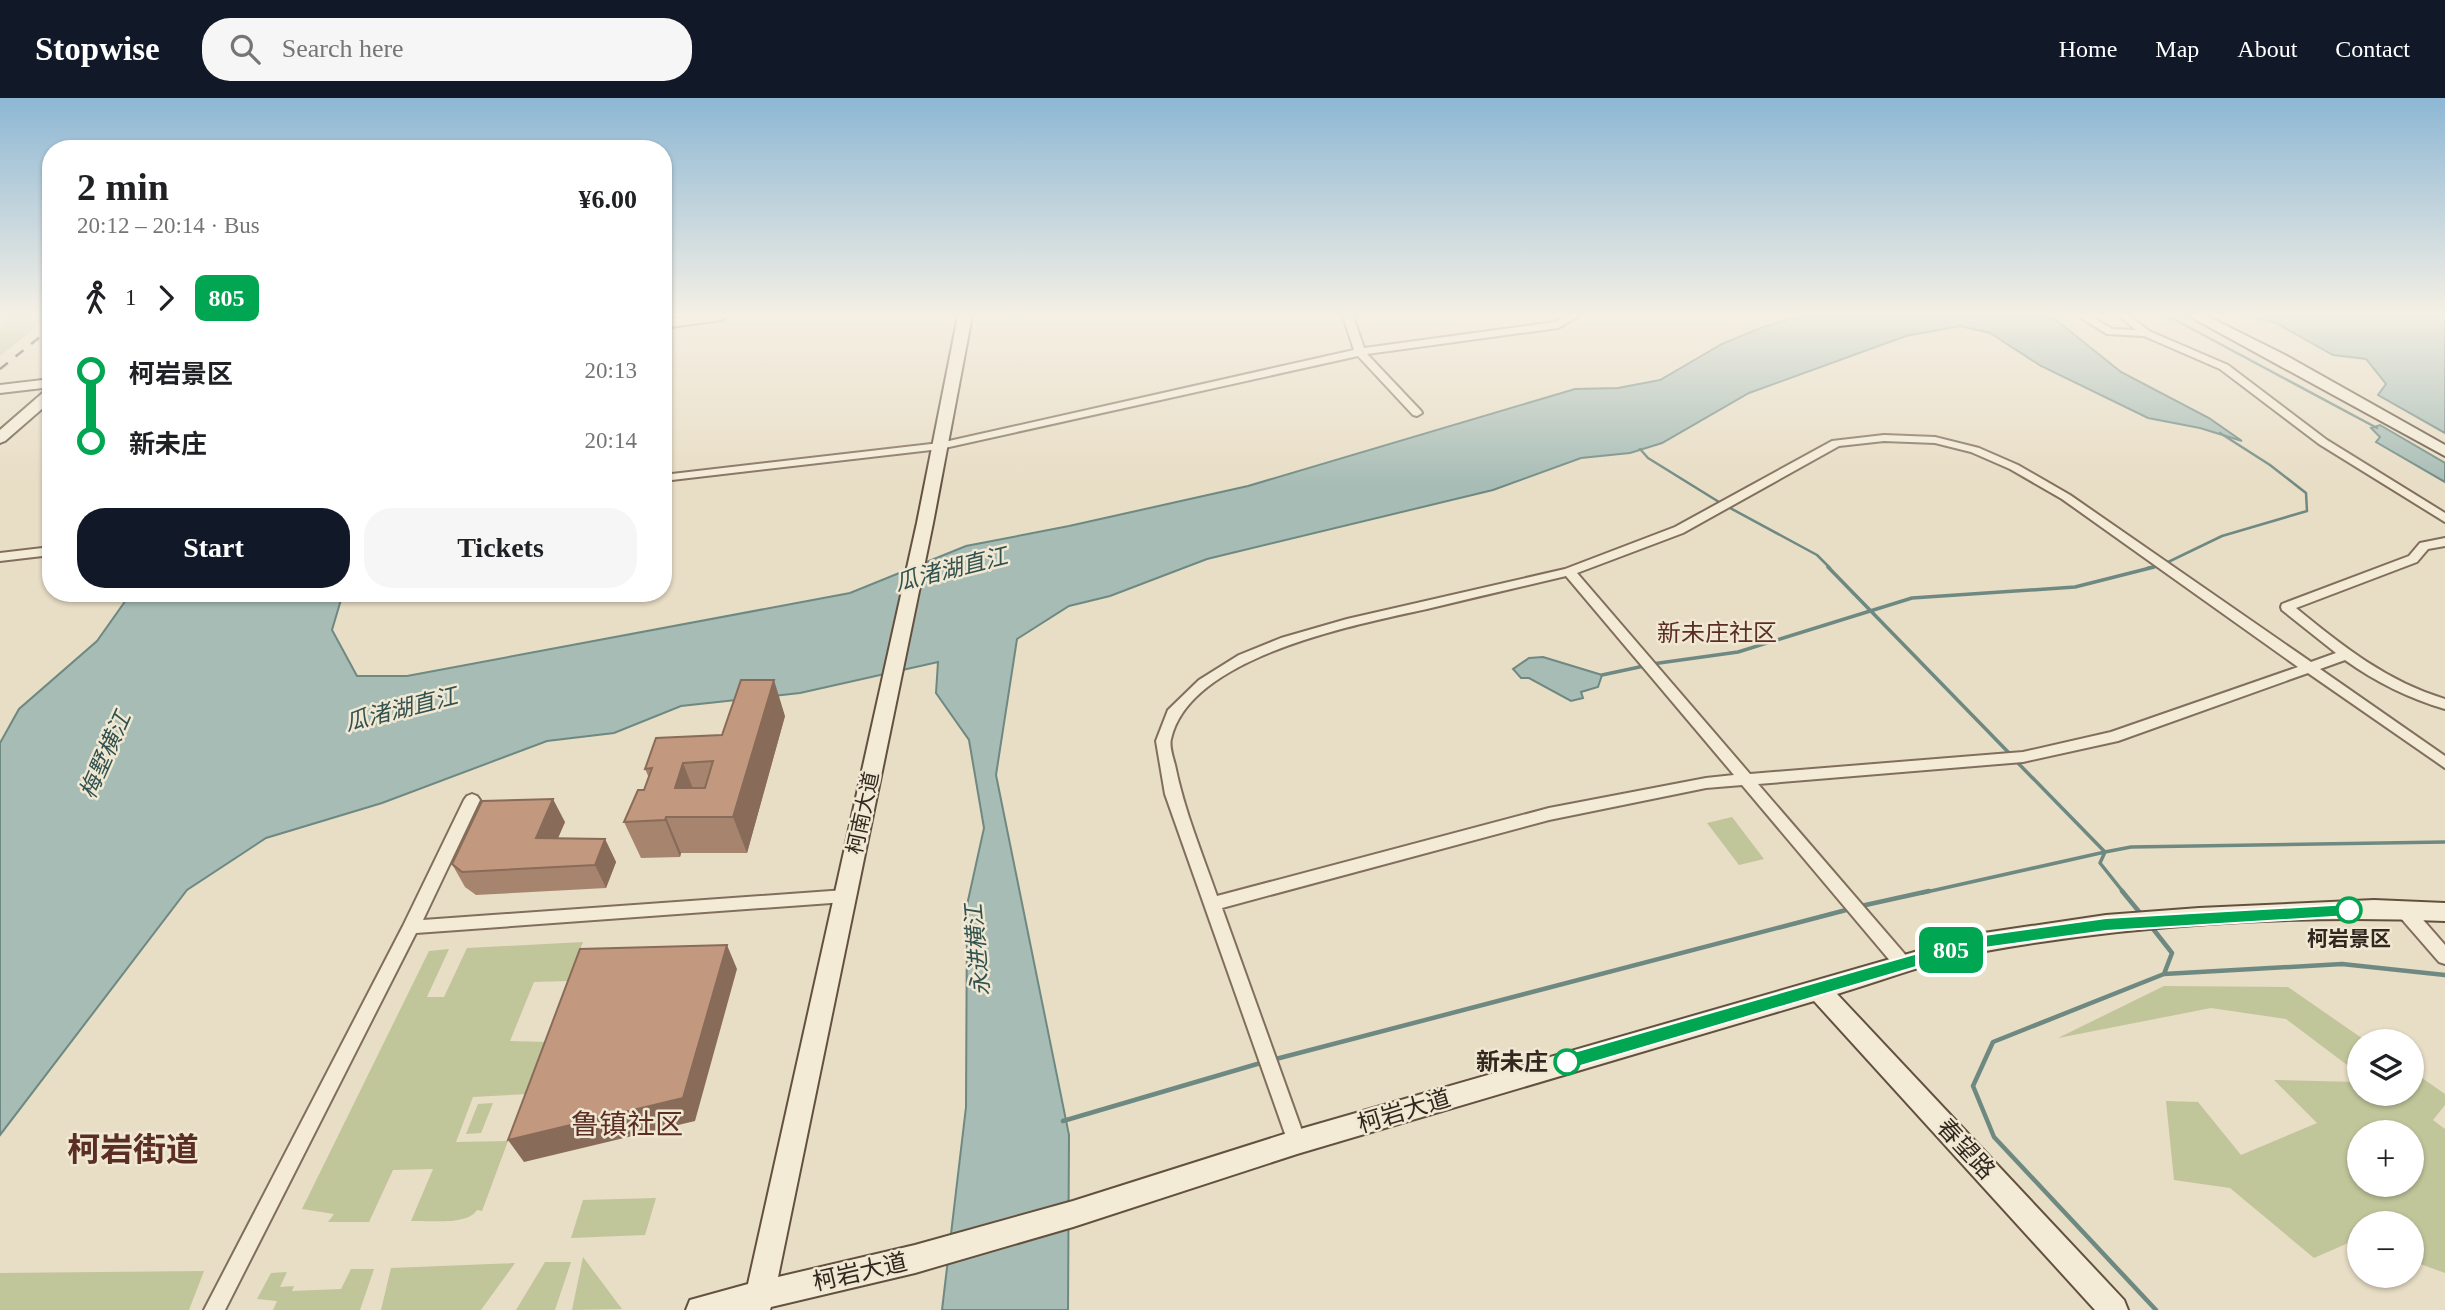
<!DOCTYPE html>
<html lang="en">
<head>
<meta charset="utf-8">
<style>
	:root { --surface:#fff; --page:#f6f6f6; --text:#202124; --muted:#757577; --accent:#111827 }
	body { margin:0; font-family:"Times New Roman","Noto Sans SC",serif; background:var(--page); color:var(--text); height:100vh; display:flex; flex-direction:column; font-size:26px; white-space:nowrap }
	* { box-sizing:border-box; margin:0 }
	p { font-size:23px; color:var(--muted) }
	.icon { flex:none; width:38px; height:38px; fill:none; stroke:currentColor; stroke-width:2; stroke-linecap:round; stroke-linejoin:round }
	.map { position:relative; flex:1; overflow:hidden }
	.sheet { position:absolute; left:42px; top:42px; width:630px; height:462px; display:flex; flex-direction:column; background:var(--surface); border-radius:28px; box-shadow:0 2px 5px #0004 }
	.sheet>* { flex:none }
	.badge { padding:0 14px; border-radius:10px; font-size:24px; line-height:46px }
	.tools { position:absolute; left:2347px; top:931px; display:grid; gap:14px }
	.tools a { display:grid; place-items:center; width:77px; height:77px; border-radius:50%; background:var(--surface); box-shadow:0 2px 5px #0004; font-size:35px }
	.map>.badge { position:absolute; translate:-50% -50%; box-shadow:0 0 0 4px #fff }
	.legs { display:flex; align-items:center; gap:10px; height:77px; padding:0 35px; font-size:23px }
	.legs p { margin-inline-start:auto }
	.summary { display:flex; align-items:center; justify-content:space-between; height:119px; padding:0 35px }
	h1 { font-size:38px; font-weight:800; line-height:52px }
	.button { display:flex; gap:14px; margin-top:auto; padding:14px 35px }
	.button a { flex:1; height:80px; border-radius:28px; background:var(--accent); color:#fff; font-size:28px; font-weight:800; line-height:80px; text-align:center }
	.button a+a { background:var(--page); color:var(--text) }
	ul { padding:0 35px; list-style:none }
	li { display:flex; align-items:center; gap:24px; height:70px; font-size:26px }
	li i { display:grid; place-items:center; width:10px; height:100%; margin:0 9px; background:currentColor }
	li i::after { content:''; width:18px; height:18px; margin:-9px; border:5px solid; border-radius:50%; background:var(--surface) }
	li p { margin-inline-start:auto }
	li:first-child i { background:linear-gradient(#0000 50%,currentColor 0) }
	li:last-child i { background:linear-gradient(currentColor 50%,#0000 0) }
	header { display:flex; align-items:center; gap:42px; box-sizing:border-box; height:98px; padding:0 35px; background:var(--accent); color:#fff }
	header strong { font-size:33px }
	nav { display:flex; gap:38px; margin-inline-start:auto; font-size:24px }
	.search { width:490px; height:63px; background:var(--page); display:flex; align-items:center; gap:18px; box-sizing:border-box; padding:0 24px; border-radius:28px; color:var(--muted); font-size:26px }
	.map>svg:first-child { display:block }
	.green { fill:#c1c59a; fill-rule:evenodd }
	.water { fill:#a6bcb5; stroke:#6e8982; stroke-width:2 }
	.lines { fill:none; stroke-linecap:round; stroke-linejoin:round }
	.stream-far2 { stroke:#6e8982; stroke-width:2.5 }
	.stream-far1 { stroke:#6e8982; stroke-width:3.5 }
	.stream { stroke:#6e8982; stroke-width:4.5 }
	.street-casing { stroke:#816f5d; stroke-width:4 }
	.secondary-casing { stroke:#635140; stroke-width:4 }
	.street { fill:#f4ebd7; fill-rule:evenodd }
	.secondary { fill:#f4ebd7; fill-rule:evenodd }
	.rail { stroke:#33281f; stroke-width:2.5; stroke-dasharray:10 10; stroke-linecap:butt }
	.wall { fill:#a7846d }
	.shaded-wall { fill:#886b59 }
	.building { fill:#c2997f; stroke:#886b59; stroke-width:2; fill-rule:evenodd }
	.line-1 { fill:#00a651; stroke:#fff; stroke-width:2 }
	.stop-1-dot { fill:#fff; stroke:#00a651; stroke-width:3.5 }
	.labels { text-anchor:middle; stroke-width:5; stroke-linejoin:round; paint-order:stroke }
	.street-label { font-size:21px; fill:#33281f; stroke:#f1e8d3 }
	.stop-label { font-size:21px; font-weight:bold; fill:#33281f; stroke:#f1e8d3 }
	.water-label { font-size:23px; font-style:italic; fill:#30514e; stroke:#f1e8d3 }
	.quarter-label { font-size:24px; fill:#5a2e24; stroke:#f1e8d3 }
	.near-stop-label { font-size:24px; font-weight:bold; fill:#33281f; stroke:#f1e8d3; text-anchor:end }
	.near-street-label { font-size:24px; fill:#33281f; stroke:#f1e8d3 }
	.near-quarter-label { font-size:28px; fill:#5a2e24; stroke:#f1e8d3 }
	.near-district-label { font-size:33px; font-weight:bold; fill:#5a2e24; stroke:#f1e8d3 }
</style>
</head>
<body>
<header>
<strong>Stopwise</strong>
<div class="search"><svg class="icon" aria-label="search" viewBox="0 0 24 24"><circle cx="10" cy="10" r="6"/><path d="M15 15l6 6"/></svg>Search here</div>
<nav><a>Home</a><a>Map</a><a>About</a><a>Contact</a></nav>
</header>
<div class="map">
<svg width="2445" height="1212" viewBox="0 0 2445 1212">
	<rect width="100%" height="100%" fill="#e8ddc5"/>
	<!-- green -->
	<path class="green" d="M10 218H50L0 258V231Z
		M1732 719 1764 761 1739 767 1707 725Z
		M583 844 568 883 534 884 510 943 548 944 528 996 473 999 456 1044 508 1043 482 1113 477 1112C467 1128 429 1122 411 1123L433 1071 393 1072 369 1124H328L334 1116 302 1111 429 853 449 851 427 899H444L467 850Z
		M2164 888 2288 889 2366 943H2359V976L2286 921 2211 910 2058 940Z
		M2412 973 2445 996V1007L2433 1022 2445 1031V1175L2412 1163V1125H2359V1143L2355 1142 2314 1160 2230 1090 2174 1082 2166 1003 2198 1004 2241 1057 2317 1025 2274 982 2359 984V996H2412ZM2359 1034H2412V1087H2359Z
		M493 1005 481 1035 466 1036 478 1006Z
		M656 1100 645 1137 571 1140 583 1102Z
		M583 1159 622 1211 572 1212Z
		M545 1164H571L555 1212H516Z
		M515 1165 481 1212H381L391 1170Z
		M351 1171H374L360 1212H273L277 1203 257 1201 271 1175 287 1174 280 1189 294 1188 292 1193 341 1191Z
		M204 1173 189 1212H0V1175Z"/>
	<!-- water -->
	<path class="water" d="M1802 218H2051L2121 274 2209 320 2242 343 2200 330 2148 320 2041 268 1990 235 1960 228 1906 238 1749 295 1662 345 1630 355 1581 360 1493 392 1207 461 1110 498 1069 508 1017 541 996 677 1069 1037 1068 1212H942L966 1009 967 807 984 730 969 642 936 595 938 564 800 595 681 608 614 635 547 643 382 705 266 740 187 792 0 1037V645L19 611 97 543 131 495H343L332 532 357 578H407L850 495 966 448 1069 428 1248 388 1575 291 1618 290 1660 282 1722 246 1763 229Z
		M2250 218H2445V335L2378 297 2386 286 2366 261 2333 257 2276 225Z
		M2380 327 2445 365V384L2376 344 2380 339 2371 330Z
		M1543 559 1602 577 1598 589 1581 594 1583 600 1571 603 1529 580H1521L1513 571 1529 560Z"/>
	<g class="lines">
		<!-- stream-far2 -->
		<path class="stream-far2" d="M2168 218 2377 330
			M1640 351 1648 360 1719 404 1817 457 1830 470
			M2147 470 2164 466 2222 438 2307 413 2306 395 2270 367 2220 335"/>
		<!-- stream-far1 -->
		<path class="stream-far1" d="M1828 469 2011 657
			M1652 566 1738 554 1912 500 2075 489 2154 469
			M1602 577 1644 568
			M2016 663 2105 754
			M1922 795 2105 754
			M2124 795 2100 765 2105 754 2131 749 2445 744"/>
		<!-- stream -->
		<path class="stream" d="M2122 793 2141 816
			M1861 808 1929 793
			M2150 827 2172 855 2164 876 1993 944 1973 988 1994 1039 2156 1212
			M2164 876 2342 866 2445 877
			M1272 962 1850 811
			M1063 1023 1264 964"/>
		<!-- street casing -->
		<g class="street-casing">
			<path id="street" d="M1343 218H1353L1364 250 1555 224 1567 218H1579L1558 230 1367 256 1421 313 1422 315 1417 318 1413 317 1358 258 940 351 663 383V377L940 345 1354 252Z
				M2078 218H2090L2112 231 2136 232 2119 218H2130L2149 233 2228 267 2327 342 2445 415V424L2319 346 2220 271 2144 238 2107 236Z
				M1884 337 1935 339 1979 350 2018 367 2070 397 2311 564 2336 555 2282 512 2281 509 2282 506 2409 458 2420 445 2445 440V448L2428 451 2417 464 2296 510C2342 548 2388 584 2445 601V611C2408 600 2376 584 2345 562L2320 571 2445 658V670L2308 575 2118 643 2023 664 1758 686 1909 861 1911 866 1909 871 1903 873 1897 871 1742 687 1706 690 1549 722 1222 810 1306 1044 1304 1050 1297 1053 1290 1050 1165 696 1156 643 1168 612 1199 582 1239 557 1281 540 1347 521 1565 471 1675 429 1832 343ZM1884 343 1935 345 1971 354 2010 371 2062 401 2298 569 2111 634 2023 654 1750 676 1577 475 1683 435 1839 348ZM1566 478 1734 677 1706 680 1549 710 1217 798C1202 755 1184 712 1175 667 1173 659 1169 648 1171 641 1190 557 1360 526 1431 510 1476 499 1521 489 1566 478Z
				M51 449V457L0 463V455Z
				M472 696 477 698 480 702 423 822 845 792 851 794 853 798 851 802 845 804 416 835 225 1212H204L403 828 464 702 467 698Z
				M2405 807 2411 808 2445 847V866L2439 864 2399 818 2397 813 2399 808Z"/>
		</g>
		<!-- secondary casing -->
		<g class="secondary-casing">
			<path id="secondary" d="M691 218H728L721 222 663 230V222Z
				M958 218H972L933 425 778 1179 915 1147 1073 1103 1297 1032 1977 836 2106 817 2199 810 2374 802 2445 805V823C2293 816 2129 827 1980 854 1932 863 1884 882 1837 896L2124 1202 2128 1212H2095L1814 903 1297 1056 1073 1129 915 1175 771 1209 770 1212H686L690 1202 748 1186 917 425Z
				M2189 218H2207L2285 257 2445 347V358Z
				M51 281V289L0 295V287Z
				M51 291V303L5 343 0 345V332L46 292Z"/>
		</g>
		<!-- street -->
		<use href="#street" class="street"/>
		<!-- secondary -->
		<use href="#secondary" class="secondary"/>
		<!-- rail -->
		<path class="rail" d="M0 271 51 230"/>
	</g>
	<!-- wall -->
	<path class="wall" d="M785 618 747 755H681L680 759 641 760 624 724 644 692 649 680 645 671 722 637Z
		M565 724 558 740 605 741 616 764 606 790 476 797 465 789 452 766Z"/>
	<!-- shaded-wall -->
	<path class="shaded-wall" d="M774 582 785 618 747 755 733 719Z
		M683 665 697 701 675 690Z
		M553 701 565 724 548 763 536 740Z
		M666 719 681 755 680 759 665 722Z
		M605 741 616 764 606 790 595 767Z
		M727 847 737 871 695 1023 524 1064 508 1042Z"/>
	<!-- building -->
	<path class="building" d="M741 582H774L733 719H666L665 722 624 724 638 692H644L652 670 645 671 656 640 722 637ZM713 663 705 690H675L683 665Z
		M553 701 536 740 605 741 595 767 462 774 452 766 482 703Z
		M727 847 683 1000 508 1042 580 851Z"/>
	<!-- sky -->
	<linearGradient id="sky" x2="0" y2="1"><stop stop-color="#8db7d4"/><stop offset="0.56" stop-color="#f5f0e5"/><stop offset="1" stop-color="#f5f0e5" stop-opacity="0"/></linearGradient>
	<rect width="2445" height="388" fill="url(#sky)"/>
	<!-- line-1 -->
	<path class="line-1" d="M2349 806 2357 812 2349 818 2106 833 1977 851 1567 972 1561 969 1559 964 1561 959 1567 956 1977 838 2106 820Z"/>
	<!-- markers -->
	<g class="stop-1-dot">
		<circle cx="2349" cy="812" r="12"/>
		<circle cx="1567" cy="964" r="12"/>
	</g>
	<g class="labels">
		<!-- street labels -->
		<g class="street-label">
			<text transform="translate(863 715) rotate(-78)" y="7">柯南大道</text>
		</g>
		<!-- stop labels -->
		<g class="stop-label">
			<text x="2349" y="848">柯岩景区</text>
		</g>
		<!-- water labels -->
		<g class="water-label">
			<text transform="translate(951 471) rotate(-14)" y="8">瓜渚湖直江</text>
			<text transform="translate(401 611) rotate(-14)" y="8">瓜渚湖直江</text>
			<text transform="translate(105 657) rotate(-66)" y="8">梅墅横江</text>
			<text transform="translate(977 852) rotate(-95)" y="8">永进横江</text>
		</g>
		<!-- quarter labels -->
		<g class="quarter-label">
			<text x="1717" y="543">新未庄社区</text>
		</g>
		<!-- near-stop labels -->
		<g class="near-stop-label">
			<text x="1548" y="972">新未庄</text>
		</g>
		<!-- near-street labels -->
		<g class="near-street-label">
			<text transform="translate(1404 1013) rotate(-17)" y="8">柯岩大道</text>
			<text transform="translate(1966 1051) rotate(47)" y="8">春望路</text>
			<text transform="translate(860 1174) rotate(-13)" y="8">柯岩大道</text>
		</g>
		<!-- near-quarter labels -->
		<g class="near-quarter-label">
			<text x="627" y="1036">鲁镇社区</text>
		</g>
		<!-- near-district labels -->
		<g class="near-district-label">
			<text x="133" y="1063">柯岩街道</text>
		</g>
	</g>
</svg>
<div class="tools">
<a><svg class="icon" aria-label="layers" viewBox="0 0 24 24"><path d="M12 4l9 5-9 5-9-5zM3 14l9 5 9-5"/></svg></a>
<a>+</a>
<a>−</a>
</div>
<b class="badge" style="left:1951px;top:852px;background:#00a651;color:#fff">805</b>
<section class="sheet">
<div class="summary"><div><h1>2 min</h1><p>20:12 – 20:14 · Bus</p></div><b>¥6.00</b></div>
<div class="legs"><svg class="icon" aria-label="walk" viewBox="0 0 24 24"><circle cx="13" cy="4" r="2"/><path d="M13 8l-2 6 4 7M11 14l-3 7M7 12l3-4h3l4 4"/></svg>1<svg class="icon" aria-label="forward" viewBox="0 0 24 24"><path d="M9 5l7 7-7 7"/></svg><b class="badge" style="background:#00a651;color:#fff">805</b></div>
<ul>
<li><i style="color:#00a651"></i><b>柯岩景区</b><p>20:13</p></li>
<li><i style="color:#00a651"></i><b>新未庄</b><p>20:14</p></li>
</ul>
<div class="button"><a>Start</a><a>Tickets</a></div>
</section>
</div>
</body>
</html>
